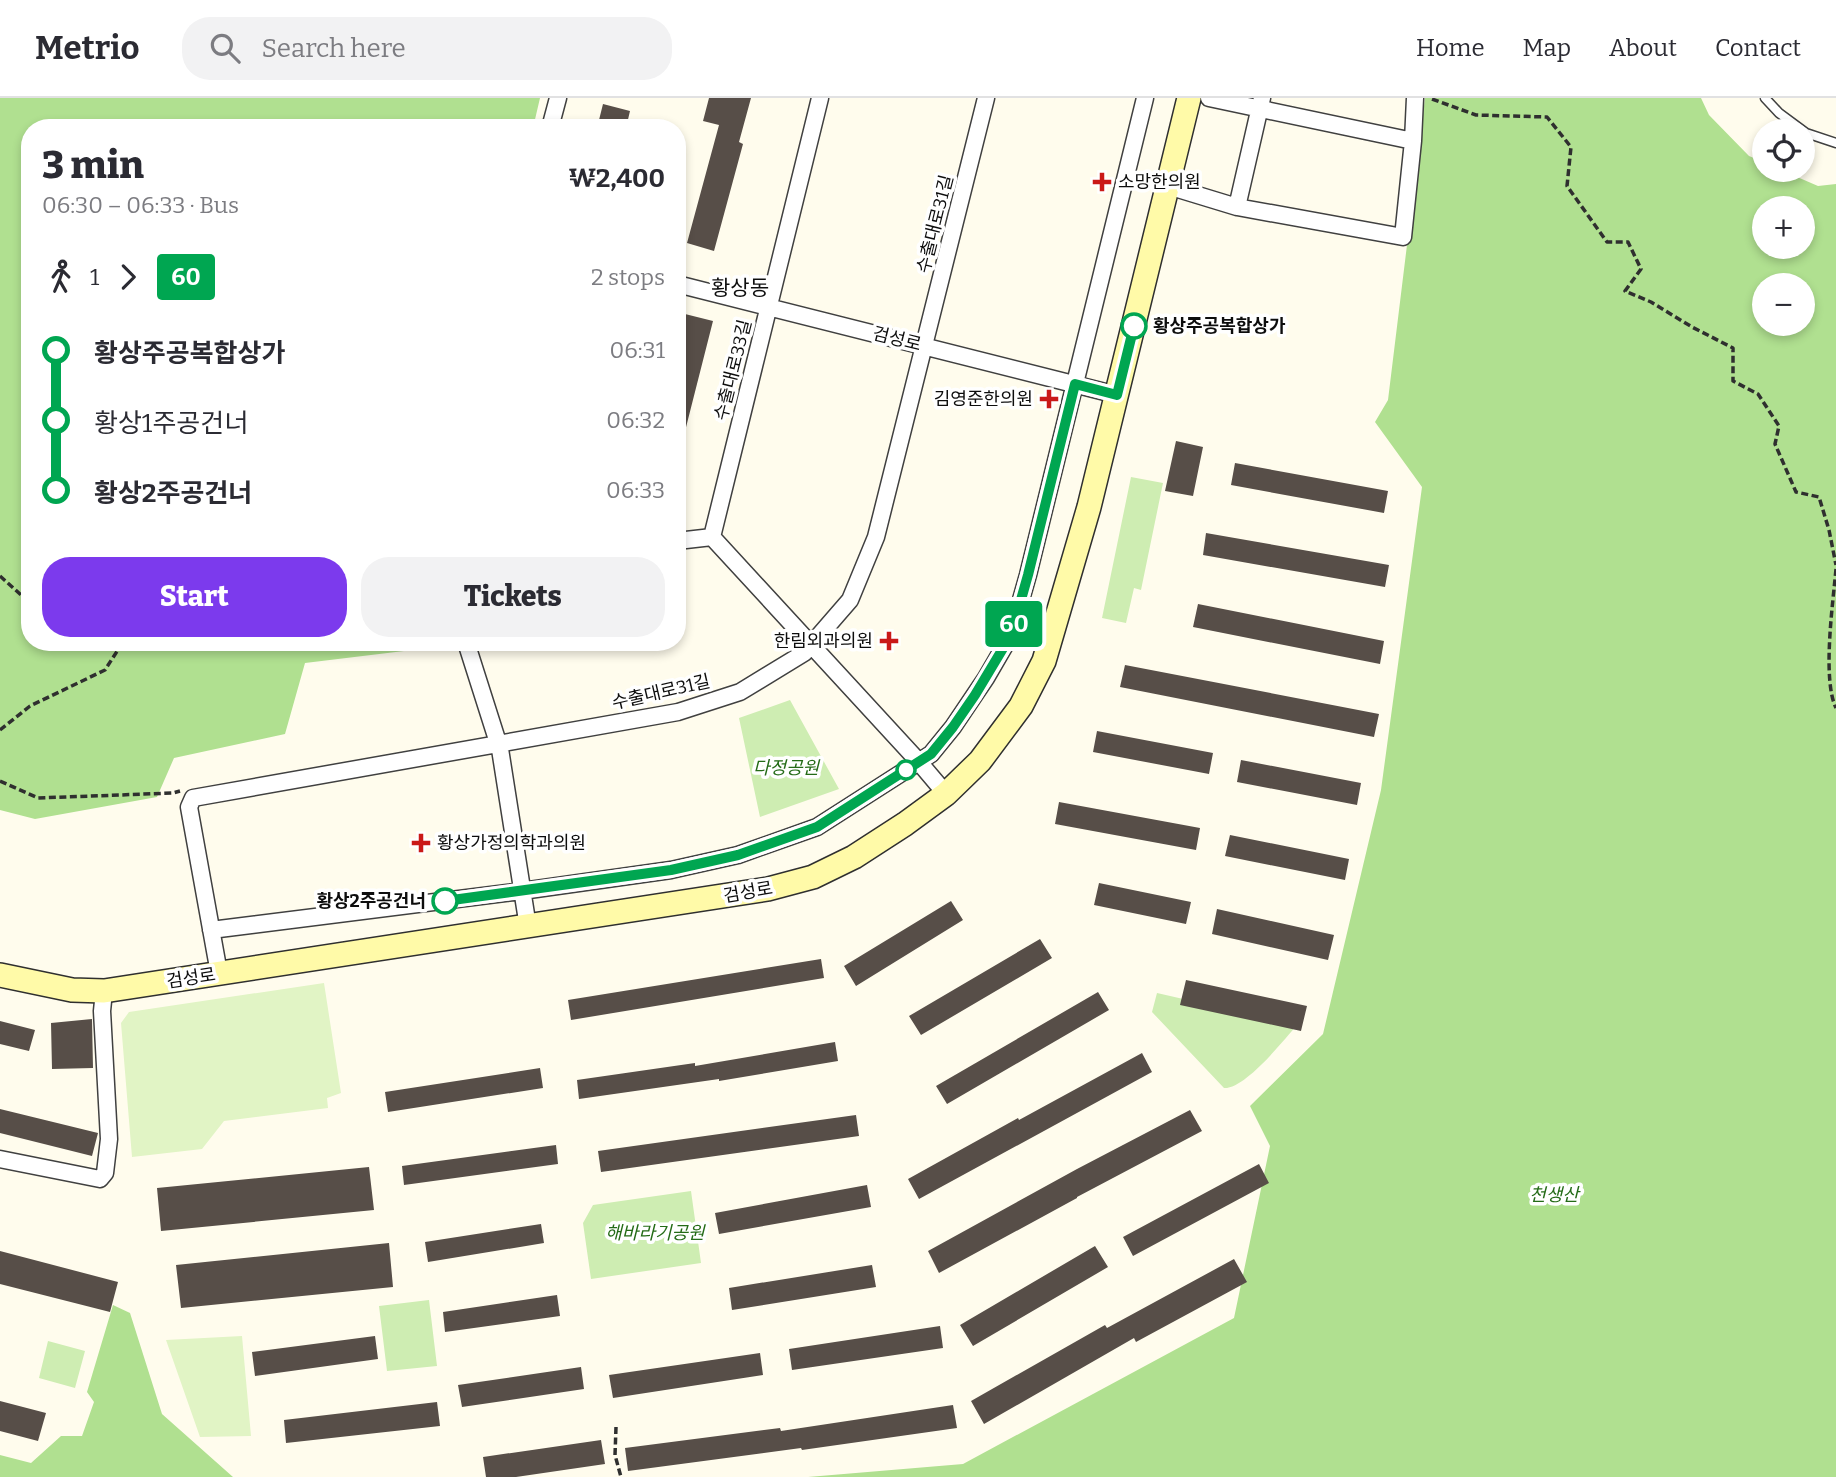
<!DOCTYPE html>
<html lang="en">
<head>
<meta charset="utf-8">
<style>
	:root { --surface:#fff; --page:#f2f2f3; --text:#2b2b33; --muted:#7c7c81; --line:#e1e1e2; --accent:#7c3aed }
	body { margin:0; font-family:Bitter,"Noto Sans KR",serif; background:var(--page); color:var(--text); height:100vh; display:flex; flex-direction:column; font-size:26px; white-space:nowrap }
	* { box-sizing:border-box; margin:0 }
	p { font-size:23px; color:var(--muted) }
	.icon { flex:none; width:38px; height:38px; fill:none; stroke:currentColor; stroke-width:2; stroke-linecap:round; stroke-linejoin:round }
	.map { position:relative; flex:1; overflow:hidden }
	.side { position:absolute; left:21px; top:21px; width:665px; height:532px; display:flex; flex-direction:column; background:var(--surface); border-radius:28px; box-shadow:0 4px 10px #0003 }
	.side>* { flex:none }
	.badge { padding:0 14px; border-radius:5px; font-size:24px; line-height:46px }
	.controls { position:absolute; left:1752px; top:21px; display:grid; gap:14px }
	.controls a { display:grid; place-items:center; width:63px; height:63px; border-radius:50%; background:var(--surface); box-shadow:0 4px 10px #0003; font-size:35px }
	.map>.badge { position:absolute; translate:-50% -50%; box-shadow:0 0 0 4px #fff }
	.legs { display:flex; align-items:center; gap:10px; height:77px; padding:0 21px; font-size:23px }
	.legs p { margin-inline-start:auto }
	.head { display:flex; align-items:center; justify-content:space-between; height:119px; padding:0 21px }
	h1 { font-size:38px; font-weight:800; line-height:52px }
	.button { display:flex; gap:14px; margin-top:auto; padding:14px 21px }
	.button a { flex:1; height:80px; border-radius:28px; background:var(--accent); color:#fff; font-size:28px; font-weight:800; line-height:80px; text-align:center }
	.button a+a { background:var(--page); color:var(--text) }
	ul { padding:0 21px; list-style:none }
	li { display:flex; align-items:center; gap:24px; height:70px; font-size:26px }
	li i { display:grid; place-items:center; width:10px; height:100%; margin:0 9px; background:currentColor }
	li i::after { content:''; width:18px; height:18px; margin:-9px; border:5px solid; border-radius:50%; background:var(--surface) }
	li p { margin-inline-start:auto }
	li:first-child i { background:linear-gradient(#0000 50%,currentColor 0) }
	li:last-child i { background:linear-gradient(currentColor 50%,#0000 0) }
	header { display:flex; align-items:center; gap:42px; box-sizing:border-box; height:98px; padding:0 35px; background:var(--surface); border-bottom:2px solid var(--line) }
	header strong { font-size:33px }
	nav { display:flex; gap:38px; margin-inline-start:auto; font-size:24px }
	.search { width:490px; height:63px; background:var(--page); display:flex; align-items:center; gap:18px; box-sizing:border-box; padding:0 24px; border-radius:28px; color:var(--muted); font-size:26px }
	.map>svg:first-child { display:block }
	.green { fill:#ceedb2 }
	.forest { fill:#b0e090; fill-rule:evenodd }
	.pitch { fill:#e1f4c5 }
	.building { fill:#574e48 }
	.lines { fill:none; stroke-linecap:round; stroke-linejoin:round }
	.lane-casing { stroke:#404040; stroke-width:11 }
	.street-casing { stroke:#404040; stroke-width:19 }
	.secondary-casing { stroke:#2f2f2f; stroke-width:26 }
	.path { stroke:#2f2f2f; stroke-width:3.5; stroke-dasharray:7 3.5; stroke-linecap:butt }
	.lane { stroke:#fff; stroke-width:8 }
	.street { stroke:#fff; stroke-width:16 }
	.secondary { stroke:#fffaa8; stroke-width:23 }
	.line-1-casing { stroke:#fff; stroke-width:16 }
	.line-1 { stroke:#00a651; stroke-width:10 }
	.poi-dot { fill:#ca1918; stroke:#fff; stroke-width:2.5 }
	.stop-1-dot { fill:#fff; stroke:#00a651; stroke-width:3.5 }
	.labels { text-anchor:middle; stroke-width:7; stroke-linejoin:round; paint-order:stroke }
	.poi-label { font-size:18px; fill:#0d0d0d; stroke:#fff; text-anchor:start }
	.street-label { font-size:18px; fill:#0d0d0d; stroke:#fff }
	.stop-label { font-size:18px; font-weight:bold; fill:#0d0d0d; stroke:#fff; text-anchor:start }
	.park-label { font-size:18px; font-style:italic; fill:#246b17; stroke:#fff }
	.quarter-label { font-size:21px; fill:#0d0d0d; stroke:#fff }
</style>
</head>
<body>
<header>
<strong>Metrio</strong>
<div class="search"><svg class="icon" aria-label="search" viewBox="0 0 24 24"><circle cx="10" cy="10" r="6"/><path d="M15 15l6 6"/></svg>Search here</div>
<nav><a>Home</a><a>Map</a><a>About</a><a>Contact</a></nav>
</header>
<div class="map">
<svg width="1836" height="1379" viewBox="0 0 1836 1379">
	<rect width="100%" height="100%" fill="#fffced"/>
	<!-- green -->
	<path class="green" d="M1131 379 1163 385 1141 492 1134 490 1126 525 1102 520Z
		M790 602 839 691 760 719 739 620Z
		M1157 895 1297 927C1283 943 1245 991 1224 990L1152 914Z
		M691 1093 701 1165 591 1181 583 1125 593 1107Z
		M429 1202 437 1268 387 1273 379 1208Z
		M48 1243 85 1253 75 1290 39 1280Z"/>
	<!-- forest -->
	<path class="forest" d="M0 0H540L533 30H30V544H436L437 549 305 565 285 636 174 660 157 699 35 721 0 712Z
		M1425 0H1701L1709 17 1749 58 1764 64V72H1781L1818 88 1836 86V1379H808L963 1366 1234 1220 1270 1048 1250 1008 1323 936 1381 692 1422 389 1375 324 1388 302ZM1764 110H1802V149H1764ZM1764 187H1802V226H1764Z
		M113 1207 130 1215 162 1316 233 1379H0V1357L31 1365 61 1338H82L94 1304 87 1294Z"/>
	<!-- pitch -->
	<path class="pitch" d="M324 885 341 995 327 1000 328 1010 224 1023 202 1051 132 1059 121 925 129 914Z
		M242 1238 251 1338 200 1339 166 1242Z"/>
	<!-- building -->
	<path class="building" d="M709 0H751L739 44 743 46 714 153 687 145 719 27 703 23Z
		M603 6 630 13 626 30H597Z
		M677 214 713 223 682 345 677 344Z
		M1176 343 1203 349 1193 398 1165 393Z
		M1235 365 1388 393 1384 415 1231 387Z
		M1206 435 1389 467 1385 489 1203 457Z
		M1198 506 1384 543 1380 566 1193 529Z
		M1125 567 1379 616 1374 639 1120 589Z
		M1097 633 1213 655 1209 676 1093 654Z
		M1241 662 1361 685 1357 707 1237 684Z
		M1059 704 1200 730 1196 752 1055 726Z
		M1230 737 1349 761 1345 782 1225 758Z
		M1099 785 1191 804 1186 826 1094 807Z
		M951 803 963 822 856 888 844 868Z
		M1217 811 1334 837 1328 862 1212 836Z
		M1040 841 1052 860 921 937 909 918Z
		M821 861 824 880 571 922 568 902Z
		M1186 882 1307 908 1301 933 1180 907Z
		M1098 894 1109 912 947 1006 936 988Z
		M92 921 93 970 52 971 51 925Z
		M0 923 35 932 29 953 0 946Z
		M835 944 838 963 719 983V981L579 1001 577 982 695 965V968Z
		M1142 955 1152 974 919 1101 908 1081 1018 1020 1019 1022Z
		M540 970 543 990 388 1014 385 994Z
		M0 1011 98 1035 92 1058 0 1035Z
		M1190 1012 1202 1033 1077 1099V1100L939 1175 928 1153 1077 1071Z
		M856 1017 859 1038 601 1074 598 1053Z
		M556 1047 558 1066 404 1087 402 1068Z
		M1259 1066 1269 1085 1133 1158 1123 1139Z
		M369 1069 374 1112 161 1133 157 1090Z
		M867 1087 871 1109 719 1136 715 1115Z
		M541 1126 544 1145 428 1164 425 1144Z
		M389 1145 393 1189 181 1210 176 1167Z
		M1095 1148 1108 1169 973 1248 960 1227Z
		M0 1153 118 1184 110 1214 0 1186Z
		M1234 1161 1247 1184 1136 1244 1134 1240 984 1326 971 1303 1105 1227 1107 1230Z
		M872 1167 876 1189 732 1212 729 1190Z
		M557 1197 560 1218 445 1234 443 1214Z
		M940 1228 943 1250 792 1272 789 1251Z
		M375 1238 378 1261 255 1278 252 1254Z
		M760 1255 763 1277 613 1300 609 1277Z
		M581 1269 584 1291 462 1309 458 1287Z
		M0 1303 46 1315 38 1343 0 1333Z
		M437 1304 440 1328 286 1345 284 1322Z
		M953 1307 957 1330 802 1352 801 1350 628 1373 625 1350 780 1330 781 1333Z
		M601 1342 605 1366 516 1379H486L483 1359Z"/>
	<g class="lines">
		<!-- lane casing -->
		<g class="lane-casing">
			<path id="lane" d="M1765 0 1779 15 1806 35 1836 45"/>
		</g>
		<!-- street casing -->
		<g class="street-casing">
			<path id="street" d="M1209 0 1413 43
				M550 30 558 0
				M1168 88 1237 109 1403 139 1413 43 1415 0
				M1237 109 1262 0
				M677 186 1117 297
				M712 439 820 0
				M712 439 919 664 946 696
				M677 443 712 439
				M466 544 500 651 528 829
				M211 832 522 793 671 772 738 757 817 729 931 656 953 629 986 580 1011 537 1028 477 1145 0
				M219 875 189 709 193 700 678 614 740 594 804 555 850 502 876 439 986 0
				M0 1061 100 1081 105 1075 109 1041 102 913 104 893"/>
		</g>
		<!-- secondary casing -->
		<g class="secondary-casing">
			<path id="secondary" d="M0 877 72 892 104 893 768 791 813 779 854 759 905 726 946 696 980 663 1021 608 1044 563 1089 409 1189 0"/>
		</g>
		<!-- path -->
		<path class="path" d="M1432 1 1476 17 1547 19 1571 49 1567 88 1607 144H1628L1641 171 1625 193 1651 204 1692 229 1733 250V283L1758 296 1779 328 1775 346 1796 394 1819 399 1829 432 1836 467
			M1836 471C1833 505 1822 581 1836 610
			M0 478 30 505
			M0 632 30 608 105 572 123 544
			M0 683 38 700 173 695 180 693
			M616 1329 615 1357 621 1379"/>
		<!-- lane -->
		<use href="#lane" class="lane"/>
		<!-- street -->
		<use href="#street" class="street"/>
		<!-- secondary -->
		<use href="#secondary" class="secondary"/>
	</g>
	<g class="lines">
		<!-- line-1 casing -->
		<g class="line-1-casing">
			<path id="line-1" d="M445 803 671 772 738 757 817 729 931 656 953 629 975 597 1011 537 1028 477 1075 286 1117 297 1134 228"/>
		</g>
		<!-- line-1 -->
		<use href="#line-1" class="line-1"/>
	</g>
	<!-- markers -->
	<g class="poi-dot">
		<path d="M1098.5 73.5h7v7h7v7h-7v7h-7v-7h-7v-7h7z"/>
		<path d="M1045.5 290.5h7v7h7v7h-7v7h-7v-7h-7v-7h7z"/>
		<path d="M885.5 532.5h7v7h7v7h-7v7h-7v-7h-7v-7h7z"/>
		<path d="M417.5 734.5h7v7h7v7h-7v7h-7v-7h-7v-7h7z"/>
	</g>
	<g class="stop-1-dot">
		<circle cx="1134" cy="228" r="12"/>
		<circle cx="906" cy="672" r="9"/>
		<circle cx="445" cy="803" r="12"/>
	</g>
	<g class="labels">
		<!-- poi labels -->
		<g class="poi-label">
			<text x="1118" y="90">소망한의원</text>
			<text x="1033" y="307" text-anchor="end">김영준한의원</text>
			<text x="873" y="549" text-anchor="end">한림외과의원</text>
			<text x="437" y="751">황상가정의학과의원</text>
		</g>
		<!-- street labels -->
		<g class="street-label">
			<text transform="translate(935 126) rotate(-76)" y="6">수출대로31길</text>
			<text transform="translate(897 241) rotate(14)" y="6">검성로</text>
			<text transform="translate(733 272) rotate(-76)" y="6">수출대로33길</text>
			<text transform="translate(661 594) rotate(-13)" y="6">수출대로31길</text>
			<text transform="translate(748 794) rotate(-10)" y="6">검성로</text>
			<text transform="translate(191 880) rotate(-9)" y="6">검성로</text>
		</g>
		<!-- stop labels -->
		<g class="stop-label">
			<text x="1153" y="234">황상주공복합상가</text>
			<text x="426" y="809" text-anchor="end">황상2주공건너</text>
		</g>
		<!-- park labels -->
		<g class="park-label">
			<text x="786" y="676">다정공원</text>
			<text x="1554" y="1103">천생산</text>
			<text x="655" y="1141">해바라기공원</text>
		</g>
		<!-- quarter labels -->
		<g class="quarter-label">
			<text x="740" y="197">황상동</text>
		</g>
	</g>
</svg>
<div class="controls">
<a><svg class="icon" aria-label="locate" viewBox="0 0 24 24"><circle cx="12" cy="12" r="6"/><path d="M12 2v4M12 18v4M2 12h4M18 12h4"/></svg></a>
<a>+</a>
<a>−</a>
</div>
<b class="badge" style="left:1014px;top:526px;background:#00a651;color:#fff">60</b>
<section class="side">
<div class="head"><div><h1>3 min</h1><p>06:30 – 06:33 · Bus</p></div><b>₩2,400</b></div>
<div class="legs"><svg class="icon" aria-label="walk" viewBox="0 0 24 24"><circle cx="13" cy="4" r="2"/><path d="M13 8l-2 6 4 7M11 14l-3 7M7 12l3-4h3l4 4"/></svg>1<svg class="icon" aria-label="forward" viewBox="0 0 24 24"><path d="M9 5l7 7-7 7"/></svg><b class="badge" style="background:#00a651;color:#fff">60</b><p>2 stops</p></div>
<ul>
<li><i style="color:#00a651"></i><b>황상주공복합상가</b><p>06:31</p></li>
<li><i style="color:#00a651"></i><span>황상1주공건너</span><p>06:32</p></li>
<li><i style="color:#00a651"></i><b>황상2주공건너</b><p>06:33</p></li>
</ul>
<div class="button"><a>Start</a><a>Tickets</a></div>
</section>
</div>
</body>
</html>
